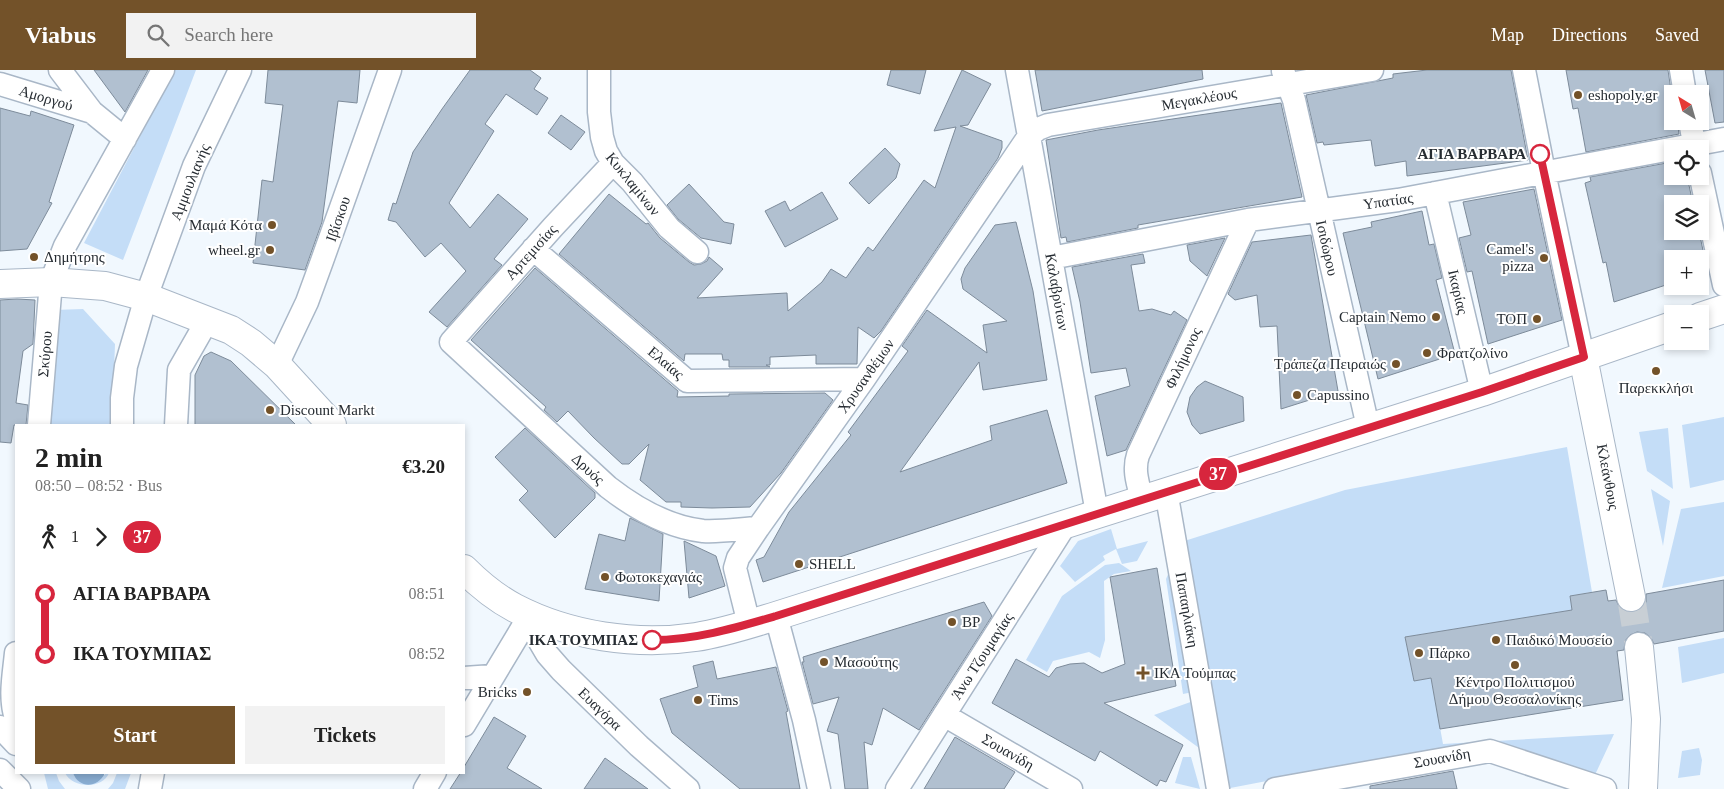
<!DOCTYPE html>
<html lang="en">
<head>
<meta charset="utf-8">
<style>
	:root { --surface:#fff; --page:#f2f2f2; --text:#222; --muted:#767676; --accent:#735229 }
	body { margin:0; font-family:Georgia,serif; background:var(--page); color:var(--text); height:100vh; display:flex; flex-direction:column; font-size:19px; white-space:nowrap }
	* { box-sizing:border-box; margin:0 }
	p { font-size:16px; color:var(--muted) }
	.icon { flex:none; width:28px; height:28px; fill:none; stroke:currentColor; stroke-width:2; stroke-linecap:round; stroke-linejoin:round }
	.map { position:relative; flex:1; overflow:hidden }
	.side { position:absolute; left:15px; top:354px; width:450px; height:350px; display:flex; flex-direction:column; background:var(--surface); border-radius:0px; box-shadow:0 2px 8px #0003 }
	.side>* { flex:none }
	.badge { padding:0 10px; border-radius:16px; font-size:18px; line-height:32px }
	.needle { width:32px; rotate:323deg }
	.controls { position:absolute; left:1664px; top:15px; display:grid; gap:10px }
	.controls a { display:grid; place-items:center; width:45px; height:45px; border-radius:0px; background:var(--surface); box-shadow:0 2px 8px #0003; font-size:25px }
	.map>.badge { position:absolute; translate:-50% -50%; box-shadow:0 0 0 2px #fff }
	.legs { display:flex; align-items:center; gap:8px; height:55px; padding:0 20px; font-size:16px }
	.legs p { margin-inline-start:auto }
	.head { display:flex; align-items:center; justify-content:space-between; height:85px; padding:0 20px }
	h1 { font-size:28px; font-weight:700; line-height:38px }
	.action { display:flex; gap:10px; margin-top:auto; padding:10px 20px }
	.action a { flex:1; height:58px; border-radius:0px; background:var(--accent); color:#fff; font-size:20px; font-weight:700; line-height:58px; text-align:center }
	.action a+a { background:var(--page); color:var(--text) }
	ul { padding:0 20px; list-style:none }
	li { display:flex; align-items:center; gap:18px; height:60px; font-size:19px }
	li i { display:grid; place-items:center; width:8px; height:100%; margin:0 6px; background:currentColor }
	li i::after { content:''; width:12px; height:12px; margin:-6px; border:4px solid; border-radius:50%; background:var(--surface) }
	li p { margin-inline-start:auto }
	li:first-child i { background:linear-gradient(#0000 50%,currentColor 0) }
	li:last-child i { background:linear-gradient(currentColor 50%,#0000 0) }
	header { display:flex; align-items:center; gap:30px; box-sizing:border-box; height:70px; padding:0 25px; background:var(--accent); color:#fff }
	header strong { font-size:24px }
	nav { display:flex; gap:28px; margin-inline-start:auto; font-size:18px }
	.search { width:350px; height:45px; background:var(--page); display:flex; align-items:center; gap:12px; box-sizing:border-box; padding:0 18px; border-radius:0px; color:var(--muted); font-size:19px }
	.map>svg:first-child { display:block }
	.green { fill:#c4ddf7 }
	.water { fill:#89add2 }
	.building { fill:#b1c0d0; stroke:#7d8b9a }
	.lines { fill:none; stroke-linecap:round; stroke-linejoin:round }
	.major-tunnel { stroke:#c8cfd5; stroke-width:28; stroke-dasharray:28 14; stroke-linecap:butt }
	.minor-casing { stroke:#a9b7c7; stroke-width:25 }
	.major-casing { stroke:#a9b7c7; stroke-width:30 }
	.minor { stroke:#fff; stroke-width:22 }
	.major { stroke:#fff; stroke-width:28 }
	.line-1-casing { stroke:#fff; stroke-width:11 }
	.line-1 { stroke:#d7263d; stroke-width:8 }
	.poi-dot { fill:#735229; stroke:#fff; stroke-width:2 }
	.stop-1-dot { fill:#fff; stroke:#d7263d; stroke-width:2.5 }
	.labels { text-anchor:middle; stroke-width:4; stroke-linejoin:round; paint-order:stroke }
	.poi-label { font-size:15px; fill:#262c32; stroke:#fff; text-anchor:start }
	.street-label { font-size:15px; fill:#262c32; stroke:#fff }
	.stop-label { font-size:15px; font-weight:bold; fill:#262c32; stroke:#fff; text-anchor:end }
</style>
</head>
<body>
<header>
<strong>Viabus</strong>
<div class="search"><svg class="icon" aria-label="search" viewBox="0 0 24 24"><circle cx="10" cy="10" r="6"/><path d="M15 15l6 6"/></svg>Search here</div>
<nav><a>Map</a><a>Directions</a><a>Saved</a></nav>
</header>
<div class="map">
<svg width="1724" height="719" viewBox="0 0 1724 719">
	<rect width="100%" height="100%" fill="#f1f8fe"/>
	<!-- green -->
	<path class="green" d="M175 0H196L123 190 84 173Z
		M83 239 115 274 112 355H42L54 240Z
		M1724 347V410L1690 418 1682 355Z
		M1668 358 1673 419 1647 401 1639 362Z
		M1567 377 1592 522 1570 526 1572 540 1405 567 1414 611 1431 608 1443 674 1614 664 1594 707 1507 677 1440 678 1225 719 1178 473 1345 420Z
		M1651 419 1670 431 1663 476 1652 424Z
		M1724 432V506L1662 518 1681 439Z
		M1111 459 1117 479 1148 471 1137 491 1122 494 1116 479 1103 486 1105 490 1075 512 1060 496 1078 471Z
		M1175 488 1198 621 1183 624 1166 509Z
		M1119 493 1131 501 1114 504 1104 511 1105 570 1100 588 1089 582 1053 591 1047 602 1026 590 1062 526 1105 495Z
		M1724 568V603L1682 613 1678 577Z
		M1199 629 1210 686 1154 645Z
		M1699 678 1702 690 1700 705 1678 708 1682 681Z
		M1183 687H1191L1200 719 1175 713Z
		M44 703H56L59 711 65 719H48Z
		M65 703H73L75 707 105 705V703H109C103 719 73 719 65 703Z
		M117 703H131L125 719H108L113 713Z"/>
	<!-- water -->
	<path class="water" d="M73 703H105C98 718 79 719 73 703Z"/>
	<!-- building -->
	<path class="building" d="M94 0H148L125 42Z
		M268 0H360L357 33 338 31 322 152 305 200 253 193 262 110 273 112 283 35 265 33Z
		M470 0H530L541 8 534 19 548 28 537 45 506 24 485 54 494 61 449 133 470 158 498 124 528 149 494 189 502 195 447 257 429 242 466 201 441 173 425 187 396 152 388 150 393 133 396 134 413 82 442 39Z
		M891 0H926L920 24 887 15Z
		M962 0 991 14 968 55 960 56 1002 71V78L998 88 881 261 874 268 858 257 857 294H816V285L770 287V295H766L770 297H729V290H723L722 284H685L684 291 559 184 609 124 646 154 648 153 660 168 689 192 694 195 701 194 707 191 709 187 723 199 697 228 787 223 788 241 822 212 831 199 846 208 868 177 873 181 924 110 935 118 956 57 934 61Z
		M1035 0H1202L1203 9 1042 41Z
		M1427 0H1511L1528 90 1407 106 1406 91 1375 96 1371 70 1324 75 1323 72 1317 73 1306 25 1393 8V4Z
		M1566 0H1668L1672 27V51H1677L1679 64 1586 82 1578 38 1573 39Z
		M1705 0H1724V52L1715 53Z
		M1281 33 1302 127 1138 155V158L1067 172 1066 167 1061 168 1046 70 1098 60Z
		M0 38 30 46 31 41 74 55 49 132 52 133 27 179 0 181Z
		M561 45 585 62 571 80 548 63Z
		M885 78 900 94 896 108 869 134 849 113Z
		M1672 92V106H1687L1693 134H1672V161H1699L1707 200 1700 203V189H1672V213L1614 232 1606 192 1603 193 1585 113 1591 111 1590 107Z
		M689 114 724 152 734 154 731 174 701 168 678 149 667 135Z
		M1534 119 1562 250 1488 274 1472 201 1467 202 1459 168 1471 165 1463 132Z
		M822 122 838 149 785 177 765 141 785 131 790 141Z
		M1422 141 1429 175 1434 174 1442 208 1436 210 1455 284 1378 309 1343 163 1372 157 1371 152Z
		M1016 152 1033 221 1047 310 983 320 979 292 900 402 992 370 990 356 1047 340 1067 413 763 512 756 490 764 487 789 442 851 365 848 362 908 281 902 276 927 240 987 283 983 255 1007 251 963 219 961 209 965 198 995 155Z
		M1311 165 1338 321 1281 339 1277 256 1260 257 1257 225 1235 230 1228 224 1252 172Z
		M1225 168 1207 206 1190 191 1187 175Z
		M1143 184 1145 193 1131 195 1139 241 1152 239 1171 245 1174 241 1187 250 1126 380 1107 386 1095 326 1130 316 1126 298 1091 303 1080 232 1072 197Z
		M535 198 678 321 677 327 729 326V324L825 323 833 330 781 403 750 437 712 438 681 437V432H666L640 410 649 374 629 394H622L594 368 568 341 557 352 544 340 546 337 471 270Z
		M17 229 35 230 33 274 23 281 16 333 28 335 26 355H14L11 373 0 372V230Z
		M211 282 231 291 296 355H195V305L204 286Z
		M1205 311 1243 327 1244 351 1200 364 1192 355 1187 342 1190 327 1197 317Z
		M525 358 595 423V428L555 468 519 430 528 421 495 387Z
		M630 448 663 464 659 531 585 519 599 464 625 471Z
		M684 471 716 486 725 516 689 528Z
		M1157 498 1176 616 1104 633 1183 675 1166 712 1160 710 1157 716 1100 681 1095 691 992 633 1016 589 1049 607 1056 598 1070 594 1084 593 1102 603 1125 594 1110 507Z
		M1724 510V561L1654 574 1651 568 1645 563 1637 562 1630 565 1625 571 1624 580 1617 581 1623 630 1440 659 1431 608 1414 611 1405 567 1572 540 1570 526 1606 520 1608 531 1616 530 1620 538 1626 542H1634L1642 538 1646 532V524Z
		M984 532 992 546 919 660 883 638 872 675 864 672 868 719H845L838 664 827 661 839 627 813 634 802 592H804L803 587Z
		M713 591 717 609 776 597 788 641 786 642 800 719H740L672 663 660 629 698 617 693 596Z
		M494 647 526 666 507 698 542 719H450L461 702H464V697Z
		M955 667 1015 702 1004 719H924Z
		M605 688 648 719H584Z
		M1453 701 1457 719H1370V716Z"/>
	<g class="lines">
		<!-- major-tunnel -->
		<path class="major-tunnel" d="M1631 527 1639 577"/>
		<!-- minor casing -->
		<g class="minor-casing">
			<path id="minor" d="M60 0 92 42 125 69
				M599 0V42L602 67 606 81 613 93 632 112 669 158 697 182
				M1017 0 1097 443
				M1524 0 1544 102 1583 287
				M1681 0 1685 24
				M1283 1 1294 30 1368 357
				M0 14 92 42
				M1690 51 1695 79
				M613 93 553 157 451 272 608 417C635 438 668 457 703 461 721 462 740 459 758 458
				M1700 103 1724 215
				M1435 123 1482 322
				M533 179 687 311 864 309
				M1051 188 1248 150 1398 130 1724 69
				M277 295 307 232 322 191 390 0
				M39 355 51 212 65 176 163 0
				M122 355V328L126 296 146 227 194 96 240 0
				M176 355 179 300 207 251
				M1166 421 1218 719
				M1142 429C1138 414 1133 400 1138 385L1248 150
				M530 545 537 567 547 584 561 600 639 676 688 719
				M776 546 804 650 819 719
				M749 554 735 498 738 488 758 458 864 309 1029 66 1038 59 1048 55 1372 0
				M16 583C14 604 9 628 16 648
				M464 608 493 606
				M944 645 1071 719
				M464 655 530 545
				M0 657 16 674
				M0 700 19 719
				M150 719 153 702
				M425 719 435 702
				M897 719 1067 452
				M1275 719 1490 681 1605 719"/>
		</g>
		<!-- major casing -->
		<g class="major-casing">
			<path id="major" d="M0 214 51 212 105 216 146 227 231 260 251 273 277 295 332 355
				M1700 247 1724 239
				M1583 287 1631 527
				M464 499C479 514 496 528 515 538 569 566 636 576 696 567 723 563 750 554 776 546L1482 322 1672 256
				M1639 577 1646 649 1643 719"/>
		</g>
		<!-- minor -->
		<use href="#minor" class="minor"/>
		<!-- major -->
		<use href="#major" class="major"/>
	</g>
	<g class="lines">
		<!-- line-1 casing -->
		<g class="line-1-casing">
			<path id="line-1" d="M652 570C695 570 735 558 776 546L1482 322 1584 287 1540 84"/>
		</g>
		<!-- line-1 -->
		<use href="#line-1" class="line-1"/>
	</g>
	<!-- markers -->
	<g class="poi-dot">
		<circle cx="1578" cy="25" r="5"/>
		<circle cx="272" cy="155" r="5"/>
		<circle cx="270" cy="180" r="5"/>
		<circle cx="34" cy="187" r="5"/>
		<circle cx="1544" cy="188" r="5"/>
		<circle cx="1436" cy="247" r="5"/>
		<circle cx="1537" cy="249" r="5"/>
		<circle cx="1427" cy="283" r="5"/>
		<circle cx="1396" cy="294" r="5"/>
		<circle cx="1656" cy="301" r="5"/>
		<circle cx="1297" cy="325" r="5"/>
		<circle cx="270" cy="340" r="5"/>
		<circle cx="799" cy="494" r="5"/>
		<circle cx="605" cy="507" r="5"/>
		<circle cx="952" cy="552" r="5"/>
		<circle cx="1496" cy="570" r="5"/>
		<circle cx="1419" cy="583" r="5"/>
		<circle cx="824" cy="592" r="5"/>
		<circle cx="1515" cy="595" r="5"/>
		<path d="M1140.5 595.5h5v5h5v5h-5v5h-5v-5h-5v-5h5z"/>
		<circle cx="527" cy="622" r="5"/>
		<circle cx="698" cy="630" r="5"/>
	</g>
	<g class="stop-1-dot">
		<circle cx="1540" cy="84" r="9"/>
		<circle cx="652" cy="570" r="9"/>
	</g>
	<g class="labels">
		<!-- poi labels -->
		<g class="poi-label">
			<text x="1588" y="30">eshopoly.gr</text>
			<text x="262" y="160" text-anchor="end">Μαμά Κότα</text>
			<text x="1534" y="184" text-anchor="end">Camel's<tspan x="1534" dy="17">pizza</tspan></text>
			<text x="260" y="185" text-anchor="end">wheel.gr</text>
			<text x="44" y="192">Δημήτρης</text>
			<text x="1426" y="252" text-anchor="end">Captain Nemo</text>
			<text x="1527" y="254" text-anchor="end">ΤΟΠ</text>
			<text x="1437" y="288">Φρατζολίνο</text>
			<text x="1386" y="299" text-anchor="end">Τράπεζα Πειραιώς</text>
			<text x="1656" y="323" text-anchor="middle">Παρεκκλήσι</text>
			<text x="1307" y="330">Capussino</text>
			<text x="280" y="345">Discount Markt</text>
			<text x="809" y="499">SHELL</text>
			<text x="615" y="512">Φωτοκεχαγιάς</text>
			<text x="962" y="557">BP</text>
			<text x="1506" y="575">Παιδικό Μουσείο</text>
			<text x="1429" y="588">Πάρκο</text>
			<text x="834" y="597">Μασούτης</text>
			<text x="1154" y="608">ΙΚΑ Τούμπας</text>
			<text x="1515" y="617" text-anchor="middle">Κέντρο Πολιτισμού<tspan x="1515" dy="17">Δήμου Θεσσαλονίκης</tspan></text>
			<text x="517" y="627" text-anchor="end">Bricks</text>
			<text x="708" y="635">Tims</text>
		</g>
		<!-- street labels -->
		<g class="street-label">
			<text transform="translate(46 28) rotate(17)" y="5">Αμοργού</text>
			<text transform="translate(1199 29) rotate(-10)" y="5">Μεγακλέους</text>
			<text transform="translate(190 112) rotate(-68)" y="5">Αμμουλιανής</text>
			<text transform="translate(633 114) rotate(51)" y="5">Κυκλαμίνων</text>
			<text transform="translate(1388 131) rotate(-8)" y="5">Υπατίας</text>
			<text transform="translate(338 149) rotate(-71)" y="5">Ιβίσκου</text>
			<text transform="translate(1327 178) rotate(77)" y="5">Ισιδώρου</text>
			<text transform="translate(531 182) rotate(-48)" y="5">Αρτεμισίας</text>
			<text transform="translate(1057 222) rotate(80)" y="5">Καλαβρύτων</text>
			<text transform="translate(1458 222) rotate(77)" y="5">Ικαρίας</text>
			<text transform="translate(45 284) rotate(-85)" y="5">Σκύρου</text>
			<text transform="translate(1183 288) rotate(-65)" y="5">Φιλήμονος</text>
			<text transform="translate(666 293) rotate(40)" y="5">Ελαίας</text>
			<text transform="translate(866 306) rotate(-55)" y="5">Χρυσανθέμων</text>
			<text transform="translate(588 399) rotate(43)" y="5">Δρυός</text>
			<text transform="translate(1608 407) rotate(79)" y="5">Κλεάνθους</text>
			<text transform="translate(1187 540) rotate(80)" y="5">Παπαηλιάκη</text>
			<text transform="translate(982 586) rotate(-57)" y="5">Άνω Τζουμαγίας</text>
			<text transform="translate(600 639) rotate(44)" y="5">Ευαγόρα</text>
			<text transform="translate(1008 682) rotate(30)" y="5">Σουανίδη</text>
			<text transform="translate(1442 688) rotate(-10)" y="5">Σουανίδη</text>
		</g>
		<!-- stop labels -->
		<g class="stop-label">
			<text x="1526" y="89">ΑΓΙΑ ΒΑΡΒΑΡΑ</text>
			<text x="638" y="575">ΙΚΑ ΤΟΥΜΠΑΣ</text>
		</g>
	</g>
</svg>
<div class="controls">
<a><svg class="needle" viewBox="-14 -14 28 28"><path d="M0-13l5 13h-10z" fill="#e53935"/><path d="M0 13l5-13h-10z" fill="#767676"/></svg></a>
<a><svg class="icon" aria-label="locate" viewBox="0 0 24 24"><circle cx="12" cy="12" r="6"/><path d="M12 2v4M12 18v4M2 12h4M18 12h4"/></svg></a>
<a><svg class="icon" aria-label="layers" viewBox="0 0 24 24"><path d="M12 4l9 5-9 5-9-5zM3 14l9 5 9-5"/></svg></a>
<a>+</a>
<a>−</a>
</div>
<b class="badge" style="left:1218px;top:404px;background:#d7263d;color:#fff">37</b>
<section class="side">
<div class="head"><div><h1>2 min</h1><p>08:50 – 08:52 · Bus</p></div><b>€3.20</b></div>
<div class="legs"><svg class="icon" aria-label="walk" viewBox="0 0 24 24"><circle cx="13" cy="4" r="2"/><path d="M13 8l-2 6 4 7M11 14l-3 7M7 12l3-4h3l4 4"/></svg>1<svg class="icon" aria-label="forward" viewBox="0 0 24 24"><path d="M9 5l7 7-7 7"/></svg><b class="badge" style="background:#d7263d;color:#fff">37</b></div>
<ul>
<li><i style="color:#d7263d"></i><b>ΑΓΙΑ ΒΑΡΒΑΡΑ</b><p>08:51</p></li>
<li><i style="color:#d7263d"></i><b>ΙΚΑ ΤΟΥΜΠΑΣ</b><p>08:52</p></li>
</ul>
<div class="action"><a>Start</a><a>Tickets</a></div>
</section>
</div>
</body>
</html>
